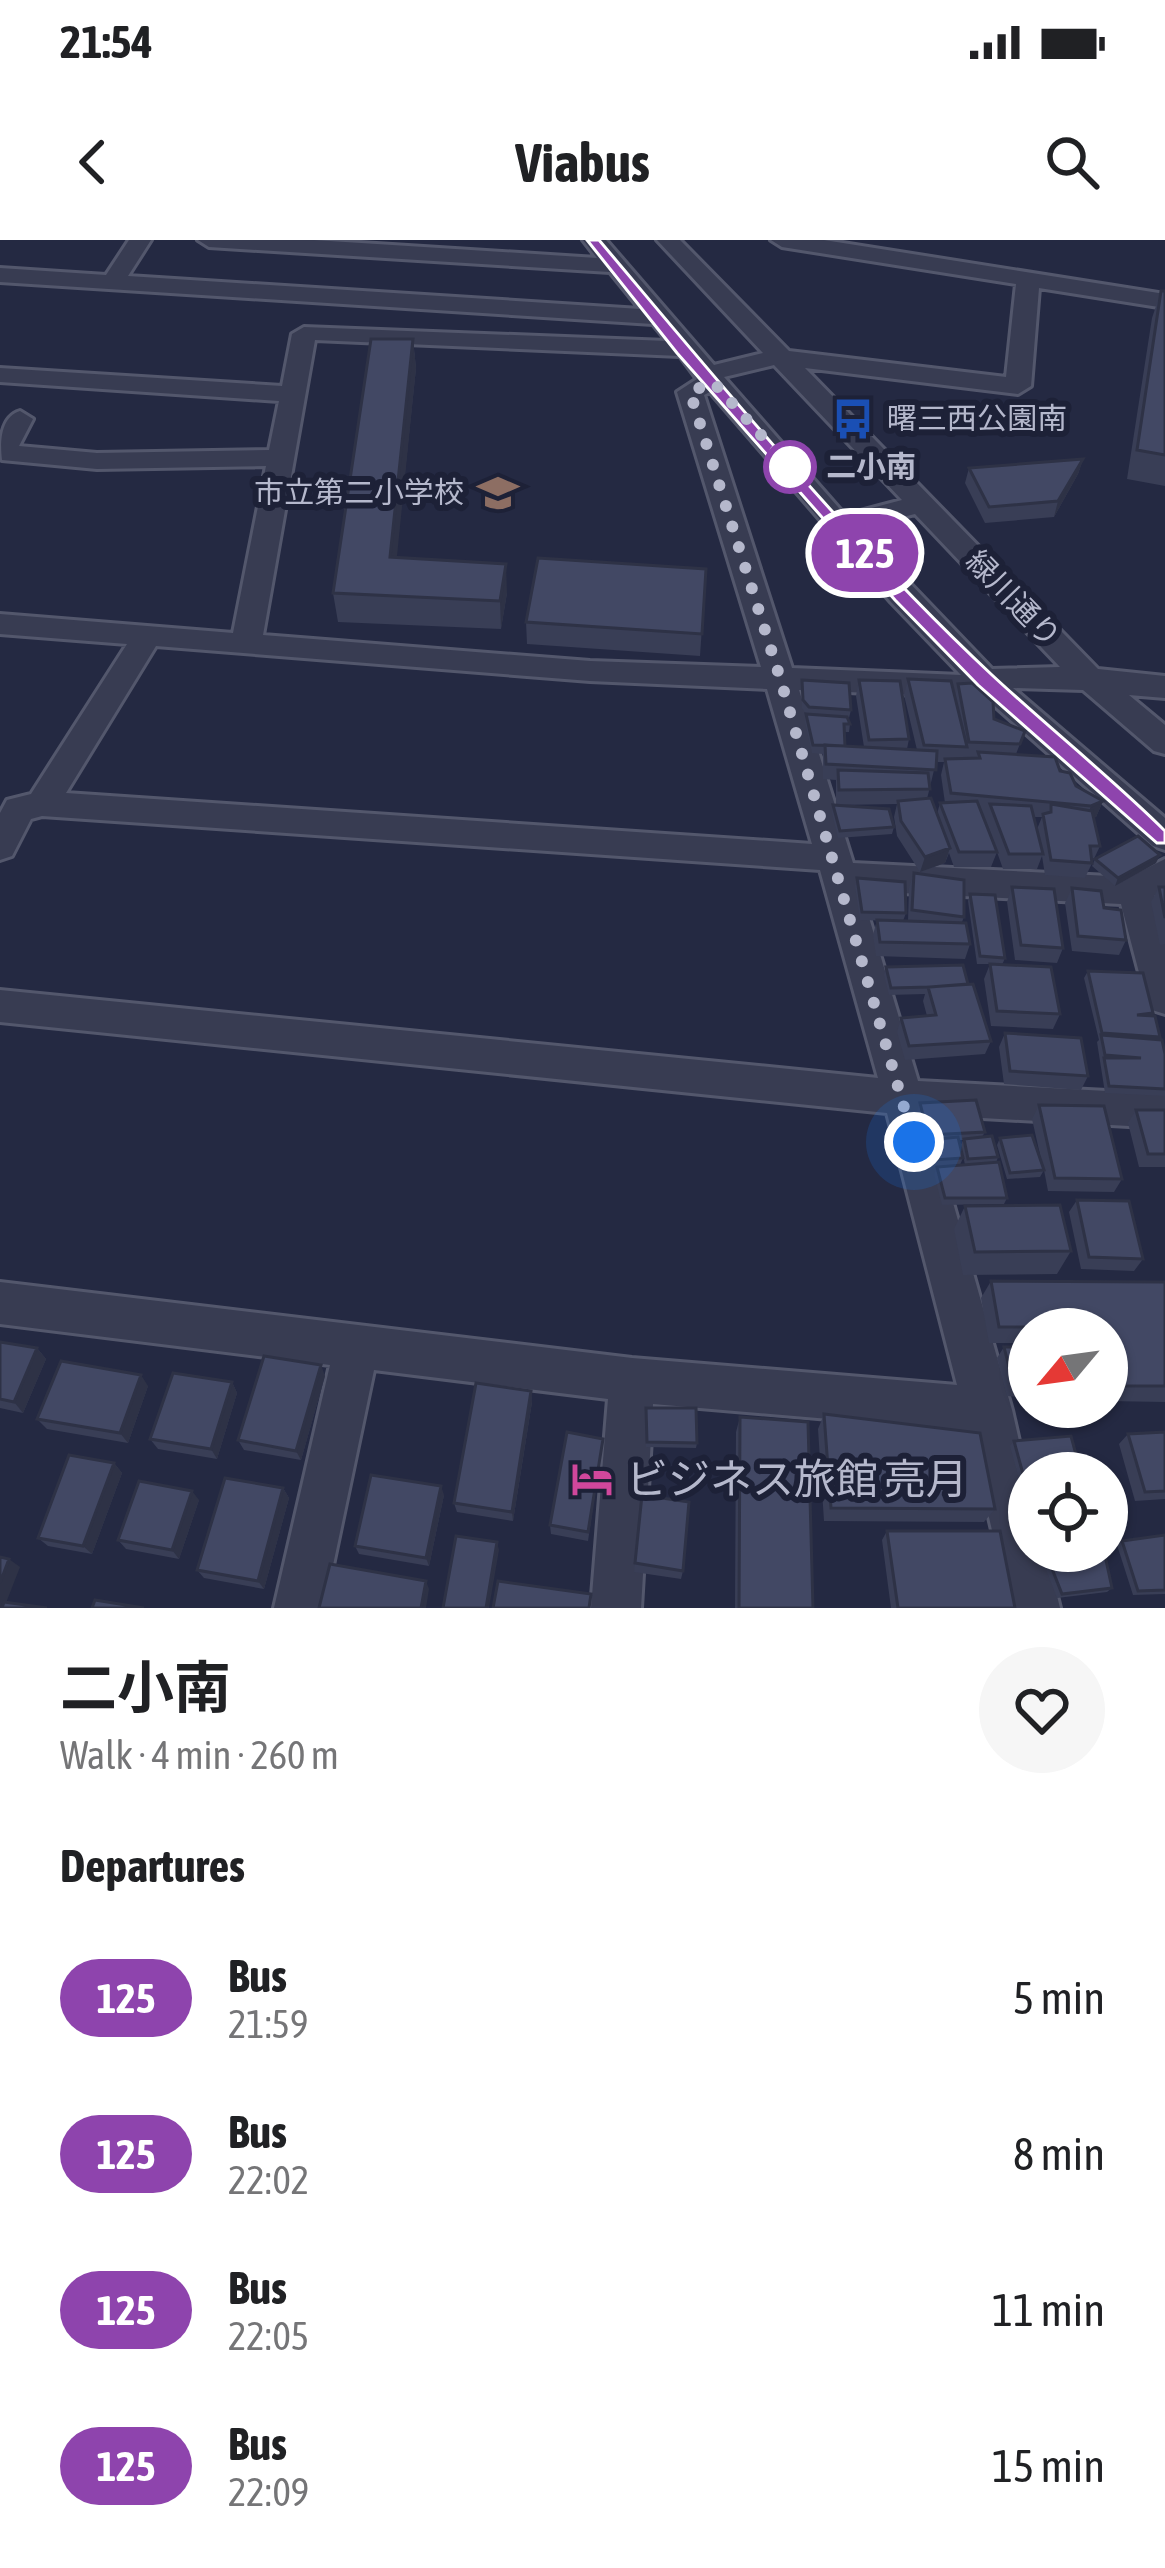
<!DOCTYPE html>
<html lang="en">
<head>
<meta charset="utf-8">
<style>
	:root { --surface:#fff; --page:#f6f6f6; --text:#202124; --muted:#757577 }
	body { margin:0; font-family:"Asap Condensed","Noto Sans JP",sans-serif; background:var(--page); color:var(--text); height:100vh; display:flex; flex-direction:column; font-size:45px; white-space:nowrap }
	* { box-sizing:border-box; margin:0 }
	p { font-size:39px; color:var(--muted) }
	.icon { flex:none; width:66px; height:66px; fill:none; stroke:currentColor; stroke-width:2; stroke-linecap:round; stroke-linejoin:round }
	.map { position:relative; height:1368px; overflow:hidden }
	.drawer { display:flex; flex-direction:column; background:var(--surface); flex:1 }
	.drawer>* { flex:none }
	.badge { padding:0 24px; border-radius:39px; font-size:42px; line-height:78px }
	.needle { width:78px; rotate:241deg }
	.fabs { position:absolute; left:1008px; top:1068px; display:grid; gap:24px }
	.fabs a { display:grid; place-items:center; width:120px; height:120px; border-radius:50%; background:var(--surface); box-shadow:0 3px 9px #0004; font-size:60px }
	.you { position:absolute; width:60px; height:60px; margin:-30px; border:9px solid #fff; border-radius:50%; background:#1a73e8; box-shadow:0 0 0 18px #1a73e833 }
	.map>.badge { position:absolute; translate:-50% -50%; box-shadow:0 0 0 6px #fff }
	h2 { padding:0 60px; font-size:45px; line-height:108px }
	.round { display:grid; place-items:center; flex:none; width:126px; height:126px; border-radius:63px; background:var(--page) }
	.summary { display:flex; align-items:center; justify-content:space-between; height:204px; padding:0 60px }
	h1 { font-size:57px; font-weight:700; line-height:90px }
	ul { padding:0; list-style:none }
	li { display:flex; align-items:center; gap:36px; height:156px; padding:0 60px }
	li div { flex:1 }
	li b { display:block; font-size:45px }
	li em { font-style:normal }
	li .badge { min-width:132px; font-weight:700; text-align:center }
	.status { display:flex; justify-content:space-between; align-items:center; height:84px; padding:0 60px; background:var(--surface); direction:ltr }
	.status svg { height:33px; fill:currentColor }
	header { display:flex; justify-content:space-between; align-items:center; height:156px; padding:0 60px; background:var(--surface); font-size:54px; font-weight:700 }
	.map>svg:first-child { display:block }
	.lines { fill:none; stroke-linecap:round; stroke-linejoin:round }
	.minor-casing { stroke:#53576c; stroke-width:6 }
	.minor { fill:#383c52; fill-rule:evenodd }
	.wall { fill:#393e56; fill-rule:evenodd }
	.shaded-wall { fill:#2e3246 }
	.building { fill:#424864; stroke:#2e3246; stroke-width:3 }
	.line { fill:#8e44ad; stroke:#fff; stroke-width:3 }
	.walk { stroke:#b5b8cc; stroke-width:12; stroke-dasharray:0 21.6 }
	.stop-dot { fill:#fff; stroke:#8e44ad; stroke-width:6 }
	.labels { text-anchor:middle; stroke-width:12; stroke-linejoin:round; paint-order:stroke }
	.far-poi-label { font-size:30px; fill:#b5b8cc; stroke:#1d2137; text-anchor:start }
	.far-stop-label { font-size:30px; font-weight:bold; fill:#b5b8cc; stroke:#1d2137; text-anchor:start }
	.far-street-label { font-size:30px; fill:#b5b8cc; stroke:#1d2137 }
	.near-poi-label { font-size:42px; fill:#b5b8cc; stroke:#1d2137; text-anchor:start }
</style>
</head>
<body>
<div class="status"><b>21:54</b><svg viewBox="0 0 49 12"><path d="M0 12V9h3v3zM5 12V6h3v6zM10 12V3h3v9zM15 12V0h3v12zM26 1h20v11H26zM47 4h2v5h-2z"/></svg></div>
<header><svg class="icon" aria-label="back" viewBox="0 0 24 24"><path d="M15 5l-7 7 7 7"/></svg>Viabus<svg class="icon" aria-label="search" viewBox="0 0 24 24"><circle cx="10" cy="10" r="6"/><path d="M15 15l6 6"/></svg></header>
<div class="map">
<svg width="1165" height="1368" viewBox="0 0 1165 1368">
	<rect width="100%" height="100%" fill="#242942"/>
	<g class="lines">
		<!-- minor casing -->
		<g class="minor-casing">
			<path id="minor" d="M129 0H151L128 36 640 69 610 32 209 7 198 0H314L597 18 583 0H606L714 125 763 113 657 0H680L789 111 1006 137 1016 44 782 7 771 0H824L1165 54V68L1039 48 1031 146 1018 154 805 128 1098 429 1165 436V458L1129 455 1165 485V514L1154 511 1083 450 1013 448 1165 578V610L1153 606 980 453 967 457 799 450 853 623 1129 637 1165 619V649L1154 656 1165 694V774L1152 770 1146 759 1121 664 861 651 918 841 1165 854V888L928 875 1012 1170 1029 1245V1311H1046L1060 1368H1010L969 1191 653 1164 641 1368H591L608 1159 374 1130 324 1368H274L330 1125 0 1084V1042L632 1118 957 1145 887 873 0 782V750L878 838 820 630 42 576 31 579 12 616 0 620V573L7 560 31 554 127 404 0 394V374L233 393 266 226 97 229 2 220C0 204 0 177 20 171L33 179 19 206 97 213 269 210 279 161 0 142V128L282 146 292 94 304 87 667 101 653 84 0 42V28L106 35ZM315 100 680 116 697 139 677 152 761 427 590 421 263 395ZM774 125 902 260 845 275 724 137ZM710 152 891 362 961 435 792 428 704 155ZM915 274 1060 427 992 429 857 288ZM156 406 590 441 767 449 812 604 66 553Z"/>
		</g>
		<!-- minor -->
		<use href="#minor" class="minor"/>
	</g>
	<!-- wall -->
	<path class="wall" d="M1161 51H1165V246L1127 239 1152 78Z
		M413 99 416 128 396 318 507 353 501 389 338 382 333 353Z
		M1083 219 1078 234 1054 277 985 283 965 243 969 228Z
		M706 329 700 416 527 404 526 382Z
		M908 439 955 457 958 444 994 479 1025 491 1016 514 1060 531 1076 546 1103 561 1096 577 1093 578 1100 606 1085 638 1045 635 1042 616 1037 629H1003L997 612 991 627H954L949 613 945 623 920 632 897 596 894 577 897 564 838 565 894 587 892 594 838 598 832 573 833 565H836V540L823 539V514L812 513 805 482 806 474 802 468V440L851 470 849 478H847L850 484 849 492H845V506L864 507 856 456 859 440 909 499 907 509 917 510 904 455ZM936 522H944L941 535 945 563H940L937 574 927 559ZM1033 577H1042L1037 589Z
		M1095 619 1156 623 1115 646 1092 626Z
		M914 633 964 677 962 682 970 704 965 719 876 716 873 695 877 680 908 681 909 648Z
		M857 638 906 673 903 681 860 680 855 646Z
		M1012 647 1063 708 1057 723 1015 720 1007 662Z
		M1159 647H1165V704L1160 705 1151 662Z
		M1072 648 1104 668 1126 700 1119 715 1072 711 1065 663Z
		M970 654 1005 718 1002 725 1060 774 1053 789 991 786 984 739 990 724H977L968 661Z
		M886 727 968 744 991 801 985 814 905 820 897 792 901 778 927 776 923 761 925 754 889 755 884 735Z
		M1088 731 1153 773 1152 776 1160 797 1158 800 1165 814V856L1105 853 1097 802 1099 800 1084 738Z
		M1005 793 1088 836 1081 850 1004 844 999 807Z
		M920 863 985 892 982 897 998 917 996 923 1007 958 1004 964 942 965 934 934 937 927 965 925 961 905 963 900H959L963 918 960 925 931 927 926 906 928 902H925L917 870Z
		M1039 865 1122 939 1114 952 1048 951 1044 930 1040 937 1007 939 997 905 1000 898 1043 928 1032 879Z
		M1136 870H1165V927H1139L1128 883Z
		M1077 960 1143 1019 1134 1031 1081 1029 1069 972Z
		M965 966 1071 1011 1057 1034 963 1035 954 989Z
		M991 1041 1165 1042V1162L1107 1161V1089H1029V1103H989L981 1058Z
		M0 1102 37 1108 46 1119 23 1173 0 1168Z
		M1004 1107H1029V1158L1007 1156 997 1118Z
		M325 1136 301 1220 244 1210 238 1200Z
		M232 1142 237 1153 217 1219 158 1209 150 1199Z
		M148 1146 128 1203 47 1189 37 1179Z
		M531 1151 532 1162 513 1281 457 1272 454 1263Z
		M646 1168 697 1203 696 1208 646 1207Z
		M824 1174 995 1269 984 1282 824 1281 818 1189Z
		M740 1177 813 1368H735L736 1192Z
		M1165 1192V1259L1135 1261 1119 1204 1128 1194Z
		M603 1199 588 1301 551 1294 550 1285Z
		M1014 1201 1029 1233V1238L1019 1239 1010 1206Z
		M114 1223 122 1233 92 1314 48 1306 38 1298Z
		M283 1248 289 1258 264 1349 204 1338 197 1330Z
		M444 1255 429 1326 359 1314 355 1306Z
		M642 1255 683 1331 681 1339 634 1332Z
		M199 1260 179 1319 126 1309 118 1300Z
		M887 1291 1015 1368H891L882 1300Z
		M1165 1295V1354L1133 1355 1117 1305 1122 1301Z
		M1039 1311H1104L1112 1348 1107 1352 1057 1358Z"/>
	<!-- shaded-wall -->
	<path class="shaded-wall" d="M413 99 416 128 394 346 390 317Z
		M1083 219 1078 234 1054 277 1058 261Z
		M506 324 507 353 501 389 500 361Z
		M1103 561 1096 577 1085 581 1091 566Z
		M950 608 945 623 920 632 925 617Z
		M1160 615 1156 623 1115 646 1118 638Z
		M37 1108 46 1119 23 1173 14 1162Z
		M321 1125 325 1136 301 1220 296 1211Z
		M141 1135 148 1146 128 1203 120 1193Z
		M232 1142 237 1153 217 1219 211 1209Z
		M531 1151 532 1162 513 1281 512 1272Z
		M114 1223 122 1233 92 1314 83 1306Z
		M441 1246 444 1255 429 1326 426 1318Z
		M283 1248 289 1258 264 1349 258 1341Z
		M192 1251 199 1260 179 1319 172 1310Z
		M497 1302 499 1310 489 1368H486Z
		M9 1319 20 1327 4 1368H0V1343Z
		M426 1341 429 1349 426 1368H421Z"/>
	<!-- building -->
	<path class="building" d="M1161 51H1165V215L1137 210Z
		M371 99H413L390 317 506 324 500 361 333 353Z
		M1083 219 1058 261 989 267 969 228Z
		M538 318 706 329 702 394 526 382Z
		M908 439 951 441 967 507 924 505Z
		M802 440 849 443 851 470 809 467 803 460Z
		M859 440 900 441 909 499 869 500Z
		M972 443 993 462 994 479 1025 491 1020 504 969 502 958 444Z
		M806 474 847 477 850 484H844L845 506 813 505Z
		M825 505 937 511 936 530 826 524Z
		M978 512 1055 517 1060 531 1070 533 1076 546 1103 561 1091 566 951 553 945 519 980 518Z
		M838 530 928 533 930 549 839 550Z
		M931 558 950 608 925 617 901 581 898 561Z
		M977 561 997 612H959L940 563Z
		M990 564 1031 566 1043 614H1009Z
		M1051 564 1092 571 1100 606H1090L1092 623 1051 620 1043 574 1051 572Z
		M833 565 889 569 894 587 840 591Z
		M1138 596 1160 615 1118 638 1095 619Z
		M914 633 964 640V677L912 670Z
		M857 638 905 642 906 673 862 672Z
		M1012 647 1054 649 1063 708 1021 705Z
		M1159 647H1165V678Z
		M1072 648 1101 651 1104 668 1121 670 1126 700 1078 696Z
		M970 654 995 655 1005 718 980 716Z
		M877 680 966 683 970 704 880 702Z
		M990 724 1051 727 1060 774 997 771Z
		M963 725 968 744 930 747 891 748 886 727Z
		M1088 731 1143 733 1153 773 1137 775 1155 776 1160 797 1102 793Z
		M973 744 991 801 909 806 901 778 936 775 928 747Z
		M1005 793 1081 798 1088 836 1010 831Z
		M1101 795 1162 800 1165 814V849L1109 846 1104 818H1141L1105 815Z
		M976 860 985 892 928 895 920 863Z
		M1039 865 1104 866 1122 939 1055 938Z
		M1136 870H1165V914H1148Z
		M1032 895 1044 930 1010 933 1000 898Z
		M992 896 998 917 968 919 964 899Z
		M958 897 963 918 934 920 928 900Z
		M999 922 1007 958H945L937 927Z
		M1077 960 1129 961 1143 1019 1089 1017Z
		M1060 965 1071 1011 975 1012 965 966Z
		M991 1041 1165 1042V1146H1107V1089H1094V1087H999Z
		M0 1102 37 1108 14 1162 0 1159Z
		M1004 1107H1029V1147L1014 1146Z
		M264 1116 321 1125 296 1211 238 1200Z
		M61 1121 141 1135 120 1193 37 1179Z
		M173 1133 232 1142 211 1209 150 1199Z
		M476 1143 531 1151 512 1272 454 1263Z
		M646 1168H696L697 1203 647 1202Z
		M824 1174 980 1193 995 1269 831 1268Z
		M740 1177 808 1182 813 1368H739Z
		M567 1192 603 1199 588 1292 550 1285Z
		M1165 1192V1251L1145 1252 1128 1194Z
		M1071 1196 1081 1233 1023 1234 1014 1201Z
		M69 1215 114 1223 83 1306 38 1298Z
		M371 1235 441 1246 426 1318 355 1306Z
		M225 1238 283 1248 258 1341 197 1330Z
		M139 1241 192 1251 172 1310 118 1300Z
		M642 1255 689 1262 683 1331 635 1323Z
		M887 1291H1000L1015 1368H898Z
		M1165 1295V1350L1138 1351 1122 1301Z
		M456 1296 497 1302 486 1368H443Z
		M1045 1311H1104L1112 1348 1062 1354Z
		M0 1317 9 1319 0 1343Z
		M330 1324 426 1341 421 1368H319Z
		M498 1341 591 1354 589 1368H493Z
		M95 1360 144 1368H92Z
		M4 1362 47 1368H2Z"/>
	<!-- line -->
	<path class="line" d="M587 0H599C723 147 850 302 992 435 1050 489 1113 539 1165 591V603H1157L978 445 895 360 677 113Z"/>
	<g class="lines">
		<!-- walk -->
		<path class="walk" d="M790 227 713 142 690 152 781 441 914 902"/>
	</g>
	<!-- icons -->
	<defs>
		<g id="bus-bare" transform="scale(3.24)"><path d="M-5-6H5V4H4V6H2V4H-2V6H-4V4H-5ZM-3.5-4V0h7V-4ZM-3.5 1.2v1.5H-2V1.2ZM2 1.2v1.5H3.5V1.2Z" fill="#1a4fb4" stroke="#1d2137" stroke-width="2.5" paint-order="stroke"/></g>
		<g id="school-bare" transform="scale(3.24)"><path d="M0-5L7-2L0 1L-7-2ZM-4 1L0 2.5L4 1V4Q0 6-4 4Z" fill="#8d6e63" stroke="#1d2137" stroke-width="2.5" paint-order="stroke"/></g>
		<g id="hotel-bare" transform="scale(3.24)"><path d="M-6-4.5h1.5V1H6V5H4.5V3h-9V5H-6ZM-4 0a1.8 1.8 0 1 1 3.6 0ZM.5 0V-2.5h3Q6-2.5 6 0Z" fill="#d1479c" stroke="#1d2137" stroke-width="2.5" paint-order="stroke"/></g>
	</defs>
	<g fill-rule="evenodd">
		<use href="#bus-bare" x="853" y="179"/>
		<use href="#school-bare" x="498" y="253"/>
		<use href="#hotel-bare" x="592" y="1239"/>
	</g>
	<!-- markers -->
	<circle class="stop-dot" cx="790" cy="227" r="24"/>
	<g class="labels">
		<!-- far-poi labels -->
		<g class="far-poi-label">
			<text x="887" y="189">曙三西公園南</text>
			<text x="464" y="263" text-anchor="end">市立第二小学校</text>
		</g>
		<!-- far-stop labels -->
		<g class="far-stop-label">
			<text x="826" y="237">二小南</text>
		</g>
		<!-- far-street labels -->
		<g class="far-street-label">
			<text transform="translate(1013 359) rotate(46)" y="10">緑川通り</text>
		</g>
		<!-- near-poi labels -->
		<g class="near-poi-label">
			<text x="626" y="1254">ビジネス旅館 亮月</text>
		</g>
	</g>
</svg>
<div class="fabs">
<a><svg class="needle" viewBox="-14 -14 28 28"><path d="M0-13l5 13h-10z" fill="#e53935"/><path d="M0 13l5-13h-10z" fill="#757577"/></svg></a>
<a><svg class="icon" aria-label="locate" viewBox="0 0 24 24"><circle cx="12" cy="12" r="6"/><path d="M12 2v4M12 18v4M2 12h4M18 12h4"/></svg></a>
</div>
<div class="you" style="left:914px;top:902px"></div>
<b class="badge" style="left:865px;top:313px;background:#8e44ad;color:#fff">125</b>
</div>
<section class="drawer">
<div class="summary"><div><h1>二小南</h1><p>Walk · 4 min · 260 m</p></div><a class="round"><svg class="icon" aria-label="heart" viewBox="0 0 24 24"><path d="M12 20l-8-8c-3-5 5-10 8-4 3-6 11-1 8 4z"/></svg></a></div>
<h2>Departures</h2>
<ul>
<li><span class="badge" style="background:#8e44ad;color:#fff">125</span><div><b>Bus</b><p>21:59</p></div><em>5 min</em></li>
<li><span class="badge" style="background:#8e44ad;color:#fff">125</span><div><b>Bus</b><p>22:02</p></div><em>8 min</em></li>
<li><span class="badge" style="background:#8e44ad;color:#fff">125</span><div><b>Bus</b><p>22:05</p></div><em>11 min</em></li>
<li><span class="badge" style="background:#8e44ad;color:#fff">125</span><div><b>Bus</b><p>22:09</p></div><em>15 min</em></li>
</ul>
</section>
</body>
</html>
